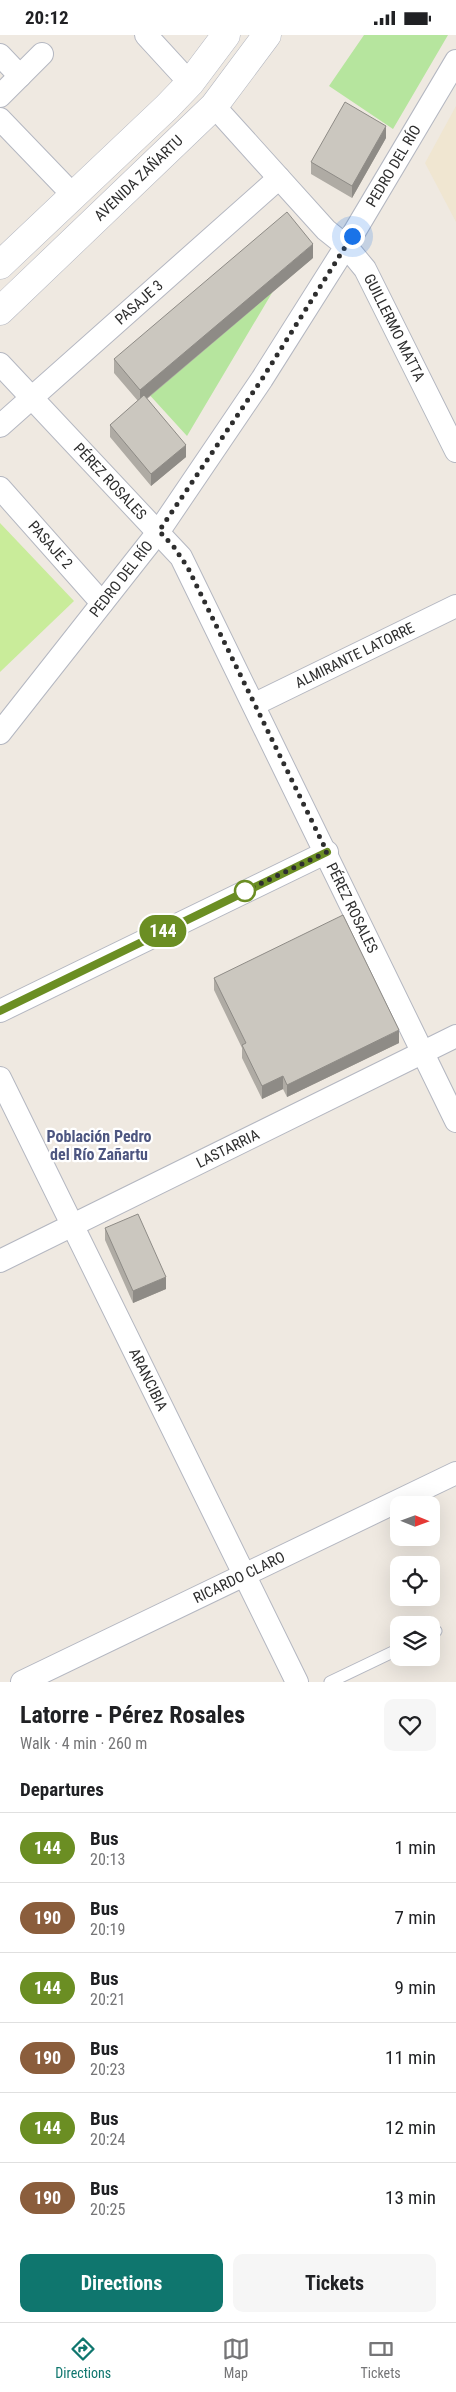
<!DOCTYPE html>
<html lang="en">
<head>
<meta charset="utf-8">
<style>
	:root { --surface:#fff; --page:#f6f6f6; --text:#202124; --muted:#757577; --line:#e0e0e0; --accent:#0f766e }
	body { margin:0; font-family:"Roboto Condensed",sans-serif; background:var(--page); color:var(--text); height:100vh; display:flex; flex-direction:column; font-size:19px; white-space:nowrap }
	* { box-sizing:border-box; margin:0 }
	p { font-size:16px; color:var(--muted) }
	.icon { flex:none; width:28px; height:28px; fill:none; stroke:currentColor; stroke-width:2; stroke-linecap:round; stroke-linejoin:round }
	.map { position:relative; height:1647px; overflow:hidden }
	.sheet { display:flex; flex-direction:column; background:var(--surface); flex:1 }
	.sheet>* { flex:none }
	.badge { padding:0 10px; border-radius:16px; font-size:18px; line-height:32px }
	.needle { width:32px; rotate:91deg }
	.tools { position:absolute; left:390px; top:1461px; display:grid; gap:10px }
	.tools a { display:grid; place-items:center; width:50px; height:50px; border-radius:10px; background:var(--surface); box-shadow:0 5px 20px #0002; font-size:25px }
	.you { position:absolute; width:25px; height:25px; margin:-12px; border:4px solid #fff; border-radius:50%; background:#1a73e8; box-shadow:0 0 0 8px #1a73e833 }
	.map>.badge { position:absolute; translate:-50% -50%; box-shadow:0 0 0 2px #fff }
	h2 { padding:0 20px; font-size:19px; line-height:45px }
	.round { display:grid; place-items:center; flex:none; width:52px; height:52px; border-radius:10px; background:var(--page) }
	.headline { display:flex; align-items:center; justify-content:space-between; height:85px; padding:0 20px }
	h1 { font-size:24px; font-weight:700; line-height:38px }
	.button { display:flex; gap:10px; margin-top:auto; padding:10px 20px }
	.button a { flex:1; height:58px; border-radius:10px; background:var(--accent); color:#fff; font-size:20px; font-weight:700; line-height:58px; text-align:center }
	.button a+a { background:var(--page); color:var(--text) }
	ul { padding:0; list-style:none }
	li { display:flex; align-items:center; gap:15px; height:70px; padding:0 20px; border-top:1px solid var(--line) }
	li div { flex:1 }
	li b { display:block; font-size:19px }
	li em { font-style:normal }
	li .badge { min-width:55px; font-weight:700; text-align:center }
	.status { display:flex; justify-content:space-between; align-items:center; height:35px; padding:0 25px; background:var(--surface); direction:ltr }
	.status svg { height:14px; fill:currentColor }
	.tab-bar { display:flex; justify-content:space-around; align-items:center; height:70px; border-top:1px solid var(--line); background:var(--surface); font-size:14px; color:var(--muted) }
	.tab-bar a { display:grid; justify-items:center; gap:2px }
	.tab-bar .on { color:var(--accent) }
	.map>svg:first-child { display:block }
	.education { fill:#f0e6d1 }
	.green { fill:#b6e59e }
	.pitch { fill:#c9ec9a }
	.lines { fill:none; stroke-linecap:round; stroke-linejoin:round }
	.lane-casing { stroke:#b4b7c1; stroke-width:13 }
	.street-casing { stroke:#b4b7c1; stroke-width:24 }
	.secondary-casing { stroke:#b4b7c1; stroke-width:29 }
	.lane { stroke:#fff; stroke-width:11 }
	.street { stroke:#fff; stroke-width:22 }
	.secondary { stroke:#fff; stroke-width:28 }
	.wall { fill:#afaba4 }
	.shaded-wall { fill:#8e8b86 }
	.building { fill:#cbc7bf; stroke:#8e8b86 }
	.line-casing { stroke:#fff; stroke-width:11 }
	.line { stroke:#6b8e23; stroke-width:8 }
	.walk { stroke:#2e2e2e; stroke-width:5; stroke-dasharray:0 9 }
	.stop-dot { fill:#fff; stroke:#6b8e23; stroke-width:2.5 }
	.labels { text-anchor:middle; stroke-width:4.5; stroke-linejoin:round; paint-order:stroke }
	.street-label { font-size:15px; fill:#2e2e2e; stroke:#fff }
	.neighbourhood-label { font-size:16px; font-weight:bold; fill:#4d5680; stroke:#fff }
</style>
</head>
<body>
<div class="status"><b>20:12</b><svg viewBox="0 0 49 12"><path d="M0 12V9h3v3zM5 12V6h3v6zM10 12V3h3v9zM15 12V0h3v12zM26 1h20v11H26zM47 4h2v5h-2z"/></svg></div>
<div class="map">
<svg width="456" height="1647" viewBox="0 0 456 1647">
	<rect width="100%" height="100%" fill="#efe9e1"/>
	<!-- education -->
	<path class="education" d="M456 71V187L425 128Z"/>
	<!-- green -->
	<path class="green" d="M364 0H448L393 94 329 51Z
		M282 241 187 401 146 356Z"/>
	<!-- pitch -->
	<path class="pitch" d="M0 488 74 566 0 637Z"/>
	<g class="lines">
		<!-- lane casing -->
		<g class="lane-casing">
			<path id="lane" d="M431 1599 436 1596
				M330 1647 399 1614"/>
		</g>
		<!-- street casing -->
		<g class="street-casing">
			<g id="street">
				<path d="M146 0 190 48"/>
				<path d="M0 20 20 41"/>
				<path d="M0 61 42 19"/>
				<path id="s1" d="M214 71 326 195 346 211 365 234 456 416"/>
				<path d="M0 84 74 161"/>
				<path id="s2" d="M0 329 181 522 456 1086"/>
				<path id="s3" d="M0 391 279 143"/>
				<path id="s4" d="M0 453 102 568"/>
				<path id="s5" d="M255 669 456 571"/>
				<path id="s6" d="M0 698 159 496 262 344 346 211 456 26"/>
				<path d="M0 976 327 817"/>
				<path id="s7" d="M0 1043 297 1647"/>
				<path id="s8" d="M0 1226 456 1001"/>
				<path id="s9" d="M22 1647 456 1438"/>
			</g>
		</g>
		<!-- secondary casing -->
		<g class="secondary-casing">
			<g id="secondary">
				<path d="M0 230 167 72 190 48 226 0"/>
				<path id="s10" d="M0 276 214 71 267 0"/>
			</g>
		</g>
		<!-- lane -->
		<use href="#lane" class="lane"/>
		<!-- street -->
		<use href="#street" class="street"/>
		<!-- secondary -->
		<use href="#secondary" class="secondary"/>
	</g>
	<!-- wall -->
	<path class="wall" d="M386 103 352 163 311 139V127Z
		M313 223 147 364 186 422 151 451 110 402V390L138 366 114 338V324Z
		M214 943 399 1008 287 1062 283 1054 262 1064 242 1023V1013L214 955Z
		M105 1193 166 1254 133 1268 105 1205Z"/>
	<!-- shaded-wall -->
	<path class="shaded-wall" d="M386 91V103L352 163V151Z
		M313 209V223L140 369V355Z
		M186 410V422L151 451V439Z
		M399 995V1008L287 1062V1050Z
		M283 1041V1054L262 1064V1051Z
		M166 1242V1254L133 1268V1256Z"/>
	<!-- building -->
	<path class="building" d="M345 67 386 91 352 151 311 127Z
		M287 177 313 209 140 355 114 324Z
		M144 360 186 410 151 439 110 390Z
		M343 880 399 995 287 1050 283 1041 262 1051 242 1010 246 1008 214 943Z
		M138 1179 166 1242 133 1256 105 1193Z"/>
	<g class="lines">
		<!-- line casing -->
		<g class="line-casing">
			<path id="line" d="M0 976 327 817"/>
		</g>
		<!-- line -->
		<use href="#line" class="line"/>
		<!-- walk -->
		<path class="walk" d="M245 856 241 858 327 817 188 533 174 512 159 496 262 344 352 201"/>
	</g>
	<!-- markers -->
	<circle class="stop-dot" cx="245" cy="856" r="10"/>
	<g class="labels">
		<!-- street labels -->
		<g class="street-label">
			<text dy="5" stroke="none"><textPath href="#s6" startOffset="691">PEDRO DEL RÍO</textPath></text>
			<text dy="5" stroke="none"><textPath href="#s10" startOffset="192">AVENIDA ZAÑARTU</textPath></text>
			<text dy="5" stroke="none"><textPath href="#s3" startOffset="186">PASAJE 3</textPath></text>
			<text dy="5" stroke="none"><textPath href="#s1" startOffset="288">GUILLERMO MATTA</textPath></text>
			<text dy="5" stroke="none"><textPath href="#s2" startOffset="161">PÉREZ ROSALES</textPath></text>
			<text dy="5" stroke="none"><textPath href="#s4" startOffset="76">PASAJE 2</textPath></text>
			<text dy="5" stroke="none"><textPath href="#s6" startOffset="196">PEDRO DEL RÍO</textPath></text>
			<text dy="5" stroke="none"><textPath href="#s5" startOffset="111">ALMIRANTE LATORRE</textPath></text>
			<text dy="5" stroke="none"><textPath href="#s2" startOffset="655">PÉREZ ROSALES</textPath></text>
			<text dy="5" stroke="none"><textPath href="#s8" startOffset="254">LASTARRIA</textPath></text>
			<text dy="5" stroke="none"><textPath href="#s7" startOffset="336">ARANCIBIA</textPath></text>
			<text dy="5" stroke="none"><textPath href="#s9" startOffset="241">RICARDO CLARO</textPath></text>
		</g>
		<!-- neighbourhood labels -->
		<g class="neighbourhood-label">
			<text x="99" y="1107">Población Pedro<tspan x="99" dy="18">del Río Zañartu</tspan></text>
		</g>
	</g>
</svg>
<div class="tools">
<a><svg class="needle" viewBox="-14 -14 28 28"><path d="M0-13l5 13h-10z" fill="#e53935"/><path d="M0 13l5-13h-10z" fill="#757577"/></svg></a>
<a><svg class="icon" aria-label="locate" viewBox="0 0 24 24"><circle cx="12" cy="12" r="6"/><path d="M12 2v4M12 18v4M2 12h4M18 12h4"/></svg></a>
<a><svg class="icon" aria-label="layers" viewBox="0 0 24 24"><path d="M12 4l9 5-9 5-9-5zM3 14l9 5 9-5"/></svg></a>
</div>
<div class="you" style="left:352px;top:201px"></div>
<b class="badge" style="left:163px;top:896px;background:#6b8e23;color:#fff">144</b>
</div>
<section class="sheet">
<div class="headline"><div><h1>Latorre - Pérez Rosales</h1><p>Walk · 4 min · 260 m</p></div><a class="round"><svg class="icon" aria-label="heart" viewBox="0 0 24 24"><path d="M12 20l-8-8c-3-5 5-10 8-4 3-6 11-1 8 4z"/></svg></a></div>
<h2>Departures</h2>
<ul>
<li><span class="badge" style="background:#6b8e23;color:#fff">144</span><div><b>Bus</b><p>20:13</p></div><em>1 min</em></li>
<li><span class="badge" style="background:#8b5e3c;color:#fff">190</span><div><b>Bus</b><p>20:19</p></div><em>7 min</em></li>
<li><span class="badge" style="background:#6b8e23;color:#fff">144</span><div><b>Bus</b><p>20:21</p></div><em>9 min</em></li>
<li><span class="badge" style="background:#8b5e3c;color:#fff">190</span><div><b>Bus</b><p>20:23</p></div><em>11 min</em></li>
<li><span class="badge" style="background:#6b8e23;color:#fff">144</span><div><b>Bus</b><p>20:24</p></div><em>12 min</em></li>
<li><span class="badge" style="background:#8b5e3c;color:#fff">190</span><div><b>Bus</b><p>20:25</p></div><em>13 min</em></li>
</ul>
<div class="button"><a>Directions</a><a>Tickets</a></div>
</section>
<nav class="tab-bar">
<a class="on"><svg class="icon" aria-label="directions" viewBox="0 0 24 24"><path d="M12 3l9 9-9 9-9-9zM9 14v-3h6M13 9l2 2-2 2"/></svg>Directions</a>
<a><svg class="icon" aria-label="map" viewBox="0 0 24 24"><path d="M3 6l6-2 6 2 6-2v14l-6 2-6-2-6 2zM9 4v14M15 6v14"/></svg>Map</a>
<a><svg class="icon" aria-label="tickets" viewBox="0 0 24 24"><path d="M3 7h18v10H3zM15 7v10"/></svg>Tickets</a>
</nav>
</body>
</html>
